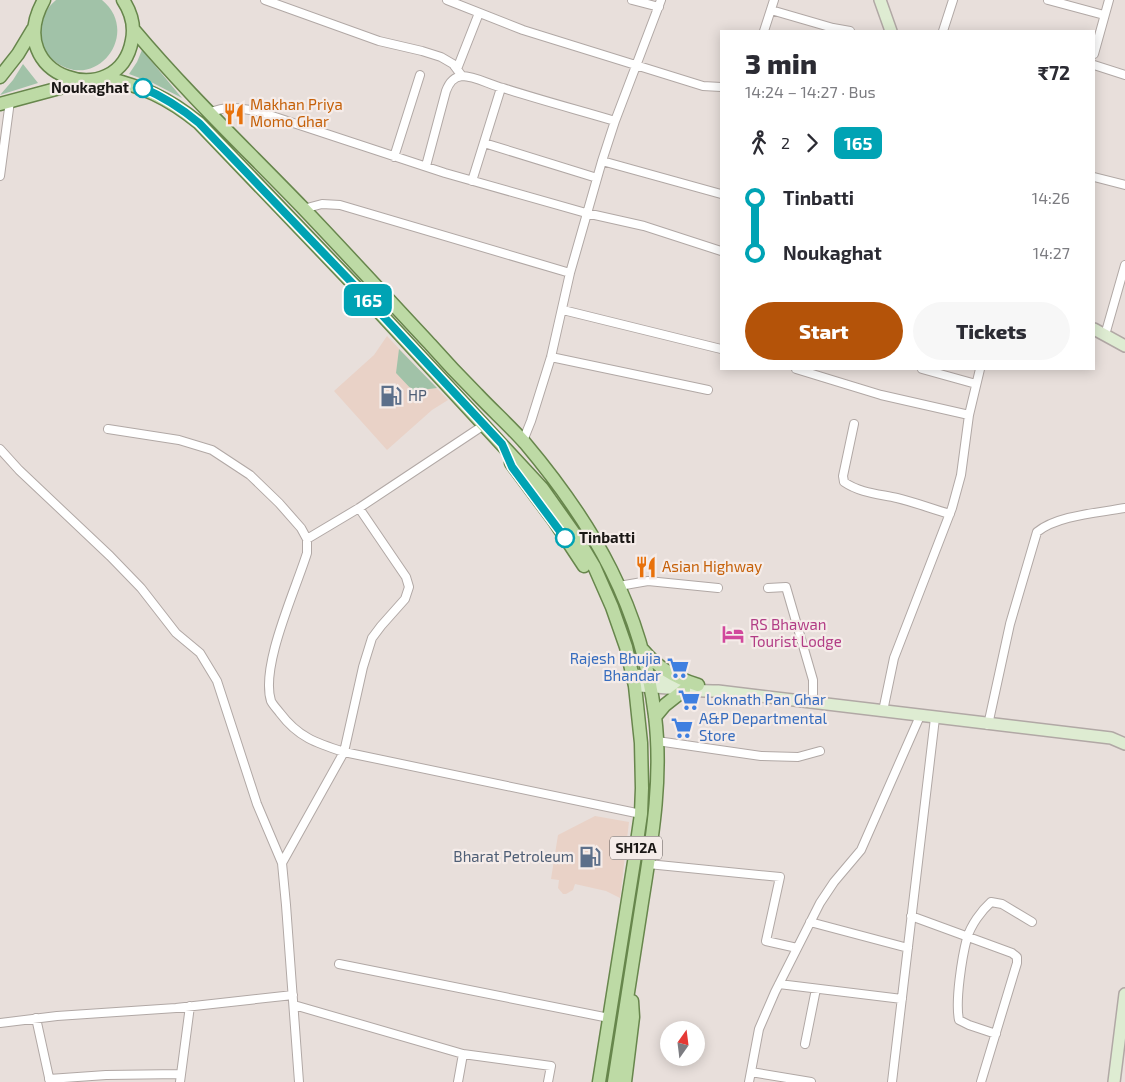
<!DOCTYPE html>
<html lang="en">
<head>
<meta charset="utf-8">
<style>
	:root { --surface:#fff; --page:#f7f7f7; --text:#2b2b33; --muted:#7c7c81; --accent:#b45309 }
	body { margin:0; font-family:"Exo 2",sans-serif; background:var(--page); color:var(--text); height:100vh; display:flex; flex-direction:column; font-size:19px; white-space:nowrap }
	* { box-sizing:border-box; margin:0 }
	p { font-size:16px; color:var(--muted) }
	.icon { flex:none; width:28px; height:28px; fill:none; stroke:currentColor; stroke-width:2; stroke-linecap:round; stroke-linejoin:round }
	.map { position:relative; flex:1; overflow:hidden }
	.details { position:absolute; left:720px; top:30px; width:375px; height:340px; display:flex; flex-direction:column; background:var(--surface); border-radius:0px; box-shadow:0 2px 12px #0003 }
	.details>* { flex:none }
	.badge { padding:0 10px; border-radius:8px; font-size:18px; line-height:32px }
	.needle { width:32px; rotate:14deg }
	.buttons { position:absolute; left:660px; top:1021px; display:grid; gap:10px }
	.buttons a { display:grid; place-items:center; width:45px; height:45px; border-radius:50%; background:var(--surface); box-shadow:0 2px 12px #0003; font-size:25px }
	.map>.badge { position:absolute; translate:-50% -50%; box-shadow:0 0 0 2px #fff }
	.legs { display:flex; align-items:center; gap:8px; height:55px; padding:0 25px; font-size:16px }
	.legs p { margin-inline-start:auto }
	.headline { display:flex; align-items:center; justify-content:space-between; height:85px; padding:0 25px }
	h1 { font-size:28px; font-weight:800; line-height:38px }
	.cta { display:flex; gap:10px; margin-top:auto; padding:10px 25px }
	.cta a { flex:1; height:58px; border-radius:30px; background:var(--accent); color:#fff; font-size:20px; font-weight:800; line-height:58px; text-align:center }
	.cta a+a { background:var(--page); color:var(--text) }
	ul { padding:0 25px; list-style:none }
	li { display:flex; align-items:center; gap:18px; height:55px; font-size:19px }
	li i { display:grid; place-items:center; width:8px; height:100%; margin:0 6px; background:currentColor }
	li i::after { content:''; width:12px; height:12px; margin:-6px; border:4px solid; border-radius:50%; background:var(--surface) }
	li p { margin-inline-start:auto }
	li:first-child i { background:linear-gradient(#0000 50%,currentColor 0) }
	li:last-child i { background:linear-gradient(currentColor 50%,#0000 0) }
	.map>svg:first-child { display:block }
	.commercial { fill:#e9d2c7 }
	.green { fill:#a1c2a8 }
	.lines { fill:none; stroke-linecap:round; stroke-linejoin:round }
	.street-casing { stroke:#b1a8a5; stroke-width:10 }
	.secondary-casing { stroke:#b1a8a5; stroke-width:14 }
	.primary-casing { stroke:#67864c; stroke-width:15 }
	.street { stroke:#fff; stroke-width:8 }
	.secondary { stroke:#deecd2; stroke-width:11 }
	.primary { stroke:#bddaa5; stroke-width:12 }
	.line-1-casing { stroke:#fff; stroke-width:11 }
	.line-1 { stroke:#00a3b4; stroke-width:8 }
	.stop-1-dot { fill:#fff; stroke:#00a3b4; stroke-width:2.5 }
	.labels { text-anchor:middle; stroke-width:4.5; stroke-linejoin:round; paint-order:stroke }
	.shield { fill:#f5ece9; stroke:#5c5755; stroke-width:1 }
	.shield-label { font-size:14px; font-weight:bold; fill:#1a1715 }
	.stop-label { font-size:15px; font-weight:bold; fill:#1a1715; stroke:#f5ece9; text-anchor:end }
	.food-label { font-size:15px; fill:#c56008; stroke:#f5ece9; text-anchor:start }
	.service-label { font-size:15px; fill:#4e5e75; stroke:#f5ece9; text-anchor:start }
	.hotel-label { font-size:15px; fill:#b23c85; stroke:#f5ece9; text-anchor:start }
	.shop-label { font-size:15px; fill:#366cbe; stroke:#f5ece9; text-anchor:start }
</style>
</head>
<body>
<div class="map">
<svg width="1125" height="1082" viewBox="0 0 1125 1082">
	<rect width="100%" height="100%" fill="#e8dfdb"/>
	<!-- commercial -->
	<path class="commercial" d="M387 336 448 400 432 410 387 450 334 391 374 355Z
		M595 816 629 822 620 898 606 891 575 884 573 890 566 894H563L558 888 559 880 551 879 558 835Z"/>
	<!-- green -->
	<path class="green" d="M56 0H102C141 32 98 91 57 63 48 57 42 48 41 38 40 22 44 10 56 0Z
		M142 50 182 98 153 83 129 74 137 62Z
		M23 64 38 83 0 95 13 80Z
		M399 349 437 388 413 391 396 373Z"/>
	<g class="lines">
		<!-- street casing -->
		<g class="street-casing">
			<path id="street" d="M265 0 379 41 422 51 441 57 453 64 462 76
				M447 0 523 30 703 86 721 87
				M632 0 659 7
				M1048 0 1104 15
				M771 10 833 28 850 31
				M764 31 774 0
				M943 31 953 0
				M1094 54 1109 0
				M1094 65 1125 75
				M457 69 479 13
				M209 113C227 105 241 108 260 112L445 173 586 213 644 226 721 251
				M484 143 597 178
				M394 157 420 75
				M602 161 721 194
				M426 166 446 91C449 83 453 77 462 76 475 76 490 85 503 88 540 100 578 110 615 121
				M0 176 10 101
				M1094 177 1125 185
				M472 181 501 88
				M303 209 322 204 340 205 570 273
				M563 310 721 349
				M1105 335 1125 265
				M551 357 708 390
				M796 369 881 395 969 415
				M922 369 976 384
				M854 424 843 476 844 482C860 493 879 494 897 498 914 502 932 509 950 514
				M108 429 179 440 212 450 250 475 279 503 301 528 307 539V553C296 589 260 666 271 701 273 705 277 709 280 713 298 737 316 743 344 752L641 814
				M523 441 531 421 551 357 570 273 602 161 615 121 661 0
				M0 449 19 470 110 556 141 588 176 633 200 653 217 681 257 804 282 863 286 905 299 1082
				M307 539 359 508 484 425
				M619 586 648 581 718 588
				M768 588 786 587 813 680V703
				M883 711 894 658 952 508 961 475 969 415 980 369
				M988 725 1010 624 1037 532C1058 515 1099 513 1125 508
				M657 741 761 756 798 757 820 751
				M282 863 344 752 363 667 372 638 381 626 405 599 409 587 406 577 359 508
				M648 864 780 877 766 941 797 948
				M911 916 1012 953 1017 957V963L981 1082
				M810 922 908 948
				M339 964 609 1018
				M779 984 902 999
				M294 1005 463 1054 551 1066 548 1082
				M36 1018 50 1082
				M0 1023 57 1016 176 1008 293 995
				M996 1034 969 1025 959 1020C955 1001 962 957 967 938 971 925 981 911 991 902L1002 904 1032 922
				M805 1044 816 989
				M751 1072 811 1082
				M49 1079 106 1075 181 1074
				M180 1082 190 1006
				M458 1082 463 1054
				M749 1082 759 1029 775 992 820 903 834 882 861 850 920 716
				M892 1082 935 718"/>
		</g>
		<!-- secondary casing -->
		<g class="secondary-casing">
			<path id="secondary" d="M880 0 891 31
				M1094 329 1125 346
				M632 675 649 676 682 682
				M635 686C663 686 690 692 718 691L1111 738 1125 744
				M1114 1082 1125 994"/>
		</g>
		<!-- primary casing -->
		<g class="primary-casing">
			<path id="primary" d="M44 0C0 77 119 114 132 40 135 25 131 12 123 0
				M134 30C186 92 245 148 302 207 345 252 387 298 430 344 445 361 461 378 477 394 493 411 510 426 525 443 594 525 642 608 655 716 663 781 651 845 641 909 632 967 623 1024 614 1082
				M0 77 18 54 33 29
				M104 77C143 87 167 97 199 123L356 287 542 488 576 536 594 566 612 607 626 647 635 686 641 743 642 788 641 814 634 862 599 1082
				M0 104 82 82
				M511 463 555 522 584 566
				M643 650C658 668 675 678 698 685
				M655 717 665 705 684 690
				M625 1082 633 1017 632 1001"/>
		</g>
		<!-- street -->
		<use href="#street" class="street"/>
		<!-- secondary -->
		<use href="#secondary" class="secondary"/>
		<!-- primary -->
		<use href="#primary" class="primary"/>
	</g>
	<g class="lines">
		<!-- line-1 casing -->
		<g class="line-1-casing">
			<path id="line-1" d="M143 88C164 97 181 108 199 123L356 287 502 444 512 467 565 538"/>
		</g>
		<!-- line-1 -->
		<use href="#line-1" class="line-1"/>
	</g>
	<!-- icons -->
	<defs>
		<g id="restaurant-bare" transform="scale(1.725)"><path d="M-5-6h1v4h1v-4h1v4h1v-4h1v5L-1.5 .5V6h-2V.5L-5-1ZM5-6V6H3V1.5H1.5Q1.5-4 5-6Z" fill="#e8710a" stroke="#f5ece9" stroke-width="2.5" paint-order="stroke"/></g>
		<g id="fuel-bare" transform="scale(1.725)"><path d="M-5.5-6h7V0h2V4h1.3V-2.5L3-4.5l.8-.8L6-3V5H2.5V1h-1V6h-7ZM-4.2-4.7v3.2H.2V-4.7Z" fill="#5c6f8a" stroke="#f5ece9" stroke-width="2.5" paint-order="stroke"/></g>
		<g id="hotel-bare" transform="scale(1.725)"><path d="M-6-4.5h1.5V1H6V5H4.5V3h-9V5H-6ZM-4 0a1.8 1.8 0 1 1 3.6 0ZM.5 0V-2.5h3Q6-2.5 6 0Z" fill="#d1479c" stroke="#f5ece9" stroke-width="2.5" paint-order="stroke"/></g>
		<g id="supermarket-bare" transform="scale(1.725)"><path d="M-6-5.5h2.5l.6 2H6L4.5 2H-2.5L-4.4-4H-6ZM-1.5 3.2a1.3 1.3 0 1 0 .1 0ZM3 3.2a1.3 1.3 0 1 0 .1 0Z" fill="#3f7fe0" stroke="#f5ece9" stroke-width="2.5" paint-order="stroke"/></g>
	</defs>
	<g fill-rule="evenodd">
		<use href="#restaurant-bare" x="234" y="114"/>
		<use href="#fuel-bare" x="391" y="396"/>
		<use href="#restaurant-bare" x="646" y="567"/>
		<use href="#hotel-bare" x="733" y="634"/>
		<use href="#supermarket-bare" x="678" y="668"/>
		<use href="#supermarket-bare" x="689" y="700"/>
		<use href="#supermarket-bare" x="682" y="728"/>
		<use href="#fuel-bare" x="590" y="857"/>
	</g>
	<!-- markers -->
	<g class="stop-1-dot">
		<circle cx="143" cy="88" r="9"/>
		<circle cx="565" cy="538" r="9"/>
	</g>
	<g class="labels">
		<!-- shield labels -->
		<rect class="shield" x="610" y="836.5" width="52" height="23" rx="4"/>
		<g class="shield-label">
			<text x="636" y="853">SH12A</text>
		</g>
		<!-- stop labels -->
		<g class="stop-label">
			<text x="129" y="93">Noukaghat</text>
			<text x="579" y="543" text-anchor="start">Tinbatti</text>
		</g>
		<!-- food labels -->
		<g class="food-label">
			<text x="250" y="110">Makhan Priya<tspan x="250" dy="17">Momo Ghar</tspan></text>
			<text x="662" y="572">Asian Highway</text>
		</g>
		<!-- service labels -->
		<g class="service-label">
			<text x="408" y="401">HP</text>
			<text x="574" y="862" text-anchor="end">Bharat Petroleum</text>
		</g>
		<!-- hotel labels -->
		<g class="hotel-label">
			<text x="750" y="630">RS Bhawan<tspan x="750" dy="17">Tourist Lodge</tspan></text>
		</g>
		<!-- shop labels -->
		<g class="shop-label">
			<text x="661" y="664" text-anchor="end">Rajesh Bhujia<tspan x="661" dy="17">Bhandar</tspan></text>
			<text x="706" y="705">Loknath Pan Ghar</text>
			<text x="699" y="724">A&amp;P Departmental<tspan x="699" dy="17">Store</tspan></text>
		</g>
	</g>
</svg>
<div class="buttons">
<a><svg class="needle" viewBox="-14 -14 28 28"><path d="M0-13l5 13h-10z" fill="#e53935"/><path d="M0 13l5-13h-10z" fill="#7c7c81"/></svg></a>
</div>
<b class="badge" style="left:368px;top:300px;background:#00a3b4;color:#fff">165</b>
<section class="details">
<div class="headline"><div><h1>3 min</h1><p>14:24 – 14:27 · Bus</p></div><b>₹72</b></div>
<div class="legs"><svg class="icon" aria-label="walk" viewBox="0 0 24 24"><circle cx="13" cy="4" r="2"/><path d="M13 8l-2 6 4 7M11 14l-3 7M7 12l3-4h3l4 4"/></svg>2<svg class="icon" aria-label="forward" viewBox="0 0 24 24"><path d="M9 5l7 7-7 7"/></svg><b class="badge" style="background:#00a3b4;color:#fff">165</b></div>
<ul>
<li><i style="color:#00a3b4"></i><b>Tinbatti</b><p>14:26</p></li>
<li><i style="color:#00a3b4"></i><b>Noukaghat</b><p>14:27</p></li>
</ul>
<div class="cta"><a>Start</a><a>Tickets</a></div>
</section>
</div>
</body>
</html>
